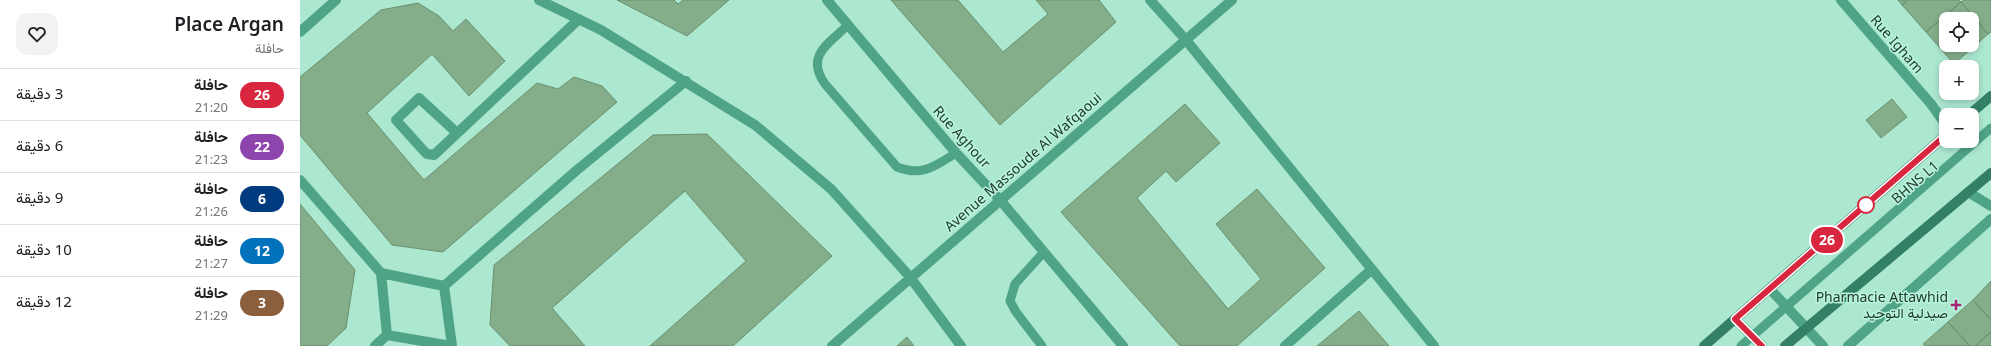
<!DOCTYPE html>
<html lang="ar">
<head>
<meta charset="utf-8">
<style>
	:root { --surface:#fff; --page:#f2f2f2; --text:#202124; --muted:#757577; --line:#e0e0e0 }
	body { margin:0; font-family:"Noto Sans",Vazirmatn,sans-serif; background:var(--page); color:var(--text); direction:rtl; height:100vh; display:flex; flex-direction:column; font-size:15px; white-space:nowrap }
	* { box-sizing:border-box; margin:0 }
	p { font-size:13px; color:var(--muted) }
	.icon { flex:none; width:22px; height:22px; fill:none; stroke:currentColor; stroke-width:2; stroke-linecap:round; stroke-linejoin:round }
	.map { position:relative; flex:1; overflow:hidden; direction:ltr }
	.details { display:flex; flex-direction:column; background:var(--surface); width:300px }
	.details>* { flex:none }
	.badge { padding:0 8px; border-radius:13px; font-size:14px; line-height:26px }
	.tools { position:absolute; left:1639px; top:12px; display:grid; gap:8px }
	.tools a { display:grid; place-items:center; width:40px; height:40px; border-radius:8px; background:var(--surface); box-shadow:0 2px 6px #0003; font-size:20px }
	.map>.badge { position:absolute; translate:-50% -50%; box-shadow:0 0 0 2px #fff }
	.round { display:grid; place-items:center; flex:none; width:42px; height:42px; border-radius:12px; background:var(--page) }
	.head { display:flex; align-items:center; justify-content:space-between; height:68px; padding:0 16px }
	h1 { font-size:19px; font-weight:600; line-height:30px }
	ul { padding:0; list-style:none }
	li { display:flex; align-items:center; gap:12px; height:52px; padding:0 16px; border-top:1px solid var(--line) }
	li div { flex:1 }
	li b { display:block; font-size:15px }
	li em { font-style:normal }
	li .badge { min-width:44px; font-weight:700; text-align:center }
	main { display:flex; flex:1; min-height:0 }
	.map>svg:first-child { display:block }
	.building { fill:#84ad8a; stroke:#69916f; fill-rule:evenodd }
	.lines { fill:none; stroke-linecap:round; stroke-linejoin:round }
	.lane { stroke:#4fa487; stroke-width:9 }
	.street { stroke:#4fa487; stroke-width:10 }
	.secondary { stroke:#348067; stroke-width:10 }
	.line-casing { stroke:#fff; stroke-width:9 }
	.line { stroke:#d7263d; stroke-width:6 }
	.stop-dot { fill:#fff; stroke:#d7263d; stroke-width:2 }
	.poi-dot { fill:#a62574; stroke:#b9f4dc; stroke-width:1.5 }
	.labels { text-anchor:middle; stroke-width:3; stroke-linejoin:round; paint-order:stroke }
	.street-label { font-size:14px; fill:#1e362d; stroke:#b9f4dc }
	.poi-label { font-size:14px; fill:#1e362d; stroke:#b9f4dc; text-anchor:end }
</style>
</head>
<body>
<main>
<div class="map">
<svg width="1691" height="346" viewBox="0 0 1691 346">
	<rect width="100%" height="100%" fill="#ace7cf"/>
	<!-- building -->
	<path class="building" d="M317 0H374L378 4 383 0H429L387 36Z
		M591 0H658L703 52 748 14 736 0H799L816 22 700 125Z
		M1598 0H1608L1602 5Z
		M1608 0H1659L1661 2 1626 32 1602 5Z
		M1664 0H1691V32L1688 34 1661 2Z
		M1661 2 1688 34 1654 64 1626 32ZM1646 19H1672V45H1646Z
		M118 3 139 16 153 31 166 19 205 61 169 96 132 54 67 113 124 180 237 83 258 89 274 77 302 86 317 102 143 252 92 245 0 135V77L81 10Z
		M1592 99 1607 117 1581 138 1566 120Z
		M885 104 920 143 876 182 866 171 837 198 928 309 961 279 916 224 957 189 1025 268 937 346H880L761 212Z
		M407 134 532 256 433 346H350L446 261 385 191 252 308 285 346H210L190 325 194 265 353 135Z
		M0 204 55 270 46 328 27 346H0Z
		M1691 281V320L1673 300Z
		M1673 300 1691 320V332L1675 346H1670L1648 322Z
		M1059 311 1089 346H1017Z
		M1648 322 1670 346H1625L1623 344Z
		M1691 332V346H1675Z
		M607 337 614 346H597Z"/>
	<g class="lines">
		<!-- lane -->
		<path class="lane" d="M548 25C528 44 505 56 525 84L597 167C622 177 635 166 656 153
			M742 346 716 312 710 301 715 284 743 253
			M1441 346 1691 128"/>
		<!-- street -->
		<path class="street" d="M239 0 301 30 455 125 531 189 610 277 661 346
			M527 0 656 153 701 201 823 346
			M850 0 886 40 1134 346
			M1541 0 1631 104 1646 125
			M0 32 36 0
			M157 133 119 98 96 120 123 150 127 154 134 155 279 19
			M0 180 81 273
			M1668 192 1691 206
			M144 286 277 170 386 81
			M144 286 152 346
			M1470 289 1523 346
			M1435 319 1462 346
			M87 335 81 273 144 286
			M87 335 151 346
			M75 346 87 335
			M532 346 932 0
			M985 346 1071 270
			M1548 346 1691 219"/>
		<!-- secondary -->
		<path class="secondary" d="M1669 115 1691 96
			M1404 346 1646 135
			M1485 346 1691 173"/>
	</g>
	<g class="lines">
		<!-- line casing -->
		<g class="line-casing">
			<path id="line" d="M1462 346 1435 319 1646 135"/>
		</g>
		<!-- line -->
		<use href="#line" class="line"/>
	</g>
	<!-- markers -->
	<circle class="stop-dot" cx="1566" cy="205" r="8"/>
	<path class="poi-dot" d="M1654 299h4v4h4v4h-4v4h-4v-4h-4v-4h4z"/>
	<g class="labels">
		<!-- street labels -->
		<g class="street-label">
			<text transform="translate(1597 44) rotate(49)" y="5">Rue Igham</text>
			<text transform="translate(662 137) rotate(48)" y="5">Rue Aghour</text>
			<text transform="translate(723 162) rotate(-41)" y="5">Avenue Massoude Al Wafqaoui</text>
			<text transform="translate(1615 182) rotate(-41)" y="5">BHNS L1</text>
		</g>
		<!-- poi labels -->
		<g class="poi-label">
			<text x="1648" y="302">Pharmacie Attawhid<tspan x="1648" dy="16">صيدلية التوحيد</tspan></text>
		</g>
	</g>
</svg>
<div class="tools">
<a><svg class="icon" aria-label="locate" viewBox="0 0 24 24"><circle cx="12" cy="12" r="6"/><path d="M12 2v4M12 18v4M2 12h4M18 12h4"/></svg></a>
<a>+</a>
<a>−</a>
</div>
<b class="badge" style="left:1527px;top:240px;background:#d7263d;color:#fff">26</b>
</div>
<section class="details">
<div class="head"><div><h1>Place Argan</h1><p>حافلة</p></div><a class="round"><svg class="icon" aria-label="heart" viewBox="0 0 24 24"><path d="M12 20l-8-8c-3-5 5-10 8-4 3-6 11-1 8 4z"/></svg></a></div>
<ul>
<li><span class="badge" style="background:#d7263d;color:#fff">26</span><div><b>حافلة</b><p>21:20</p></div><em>3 دقيقة</em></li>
<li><span class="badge" style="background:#8e44ad;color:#fff">22</span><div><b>حافلة</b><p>21:23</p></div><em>6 دقيقة</em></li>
<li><span class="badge" style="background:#003b80;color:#fff">6</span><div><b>حافلة</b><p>21:26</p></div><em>9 دقيقة</em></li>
<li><span class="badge" style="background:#0072bc;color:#fff">12</span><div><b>حافلة</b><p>21:27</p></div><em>10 دقيقة</em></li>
<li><span class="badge" style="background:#8b5e3c;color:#fff">3</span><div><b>حافلة</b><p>21:29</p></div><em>12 دقيقة</em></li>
</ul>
</section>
</main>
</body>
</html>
